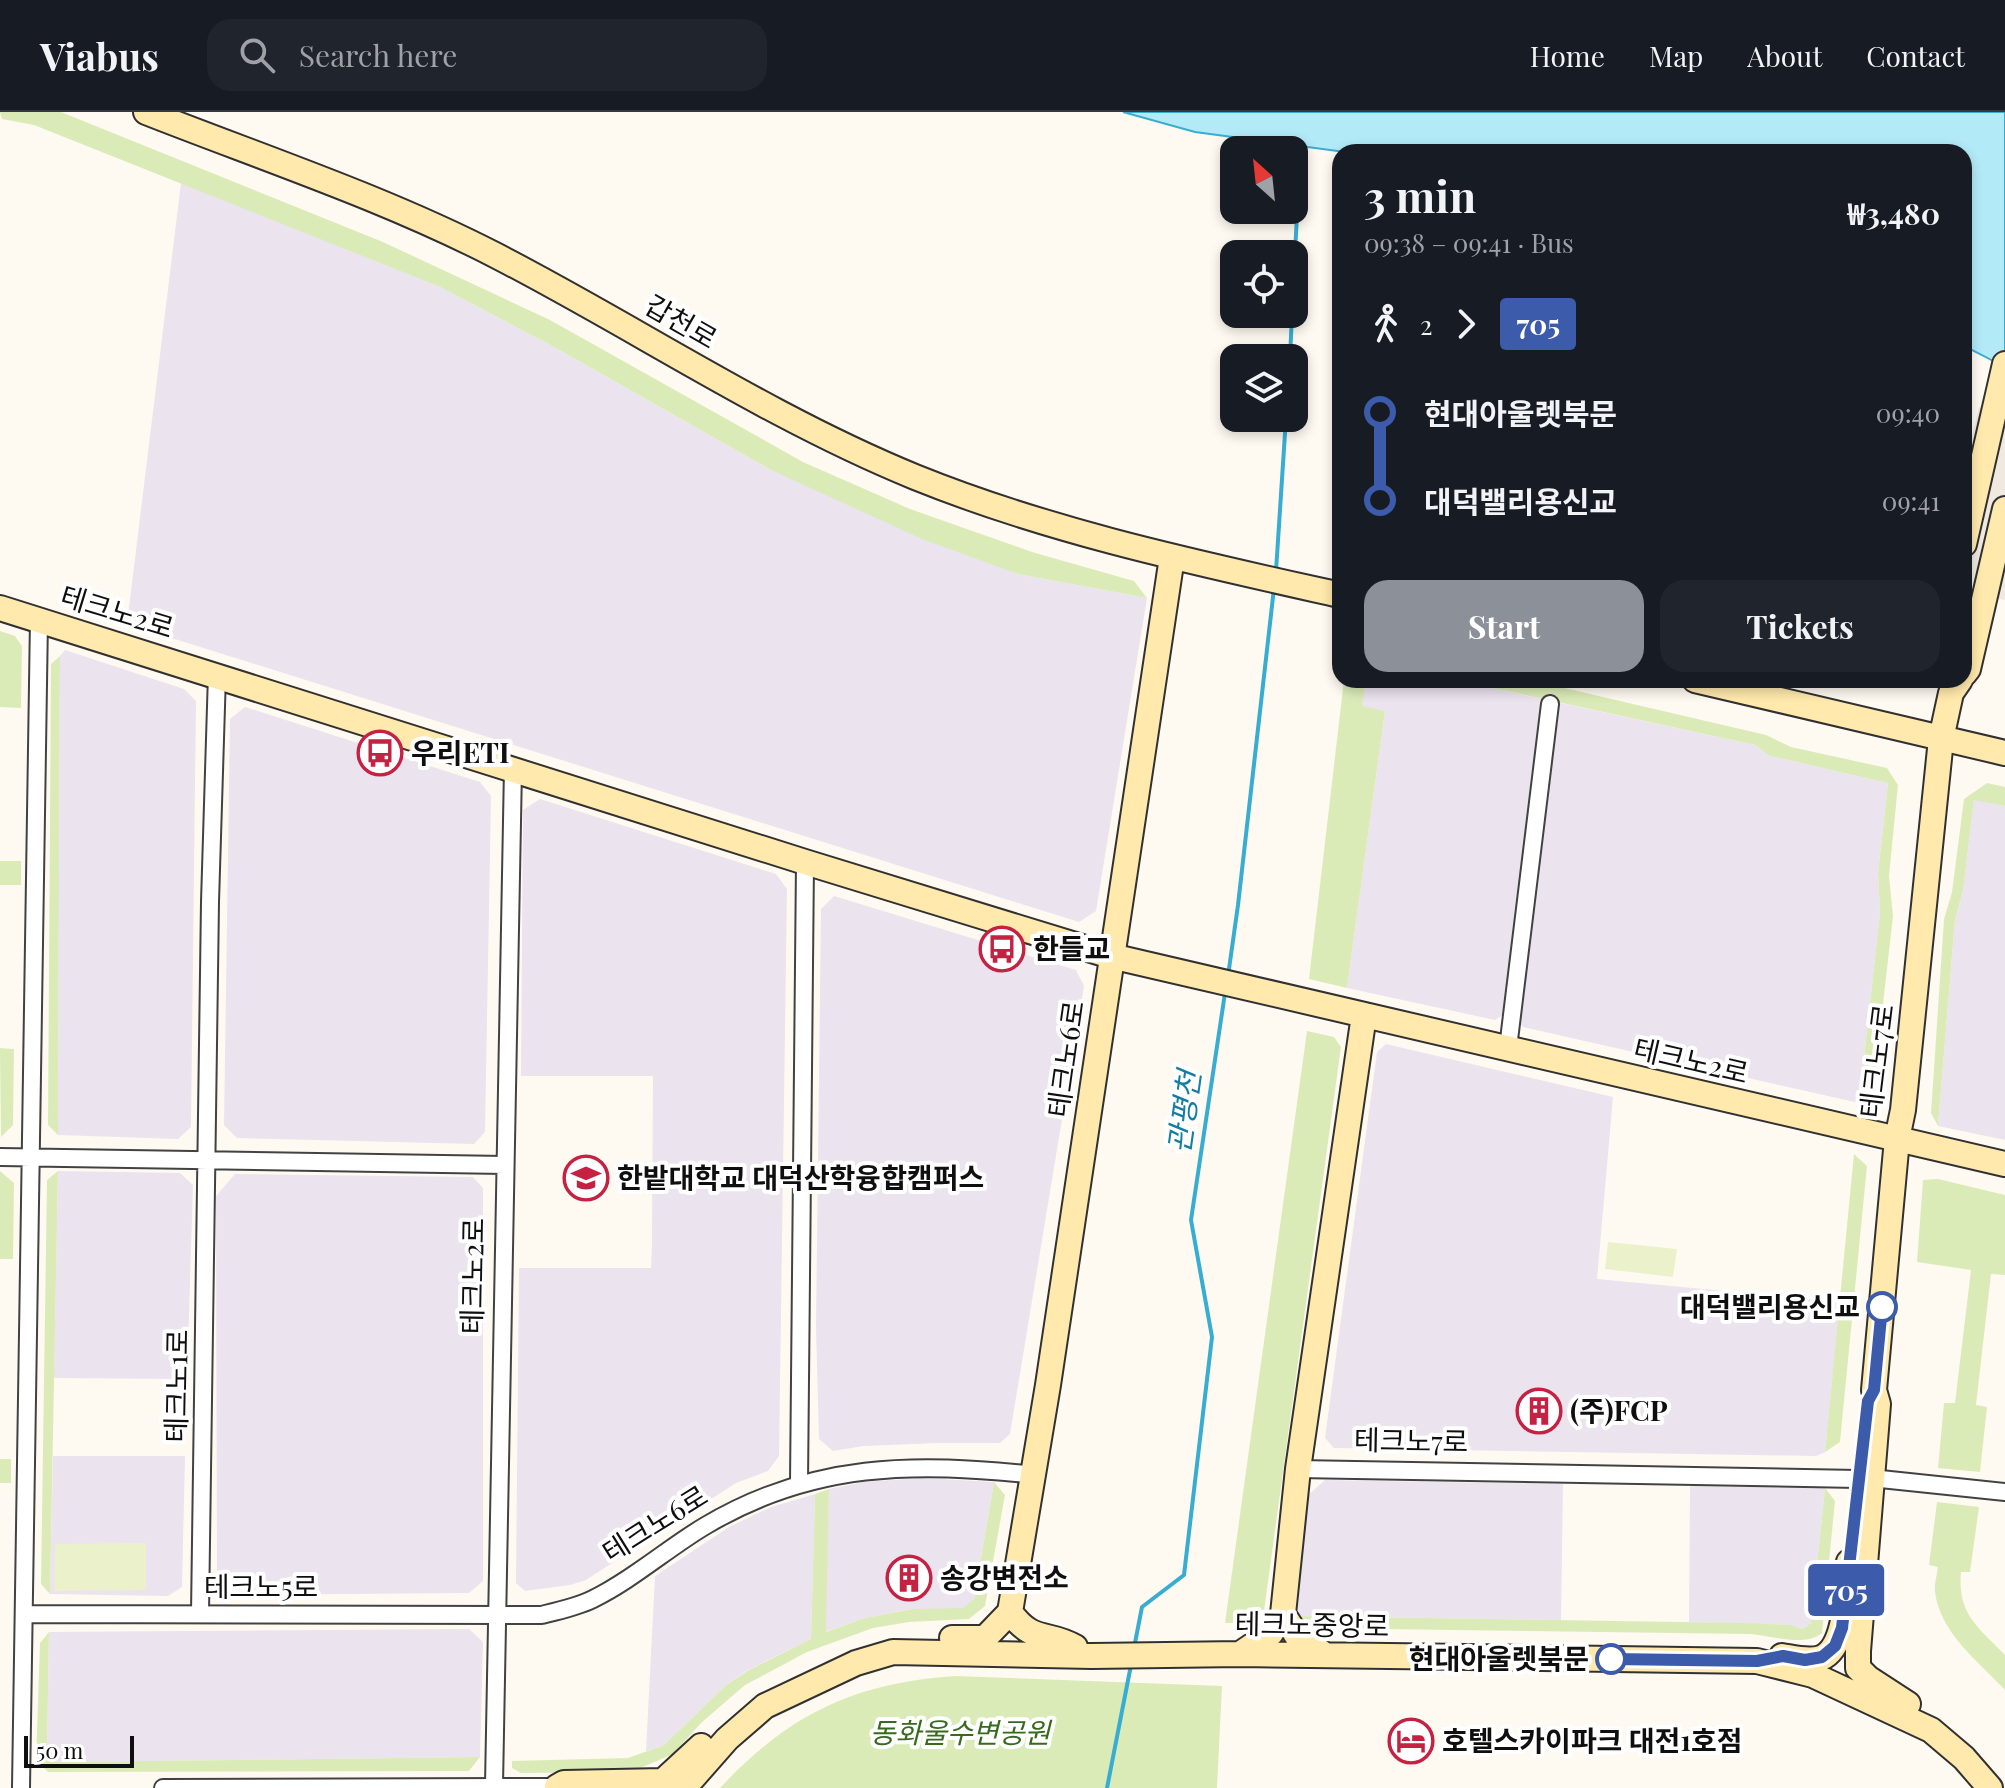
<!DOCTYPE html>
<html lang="en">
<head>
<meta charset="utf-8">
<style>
	:root { --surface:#171b24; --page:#20242c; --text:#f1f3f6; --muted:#9ea1a6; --line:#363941; --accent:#8c9099 }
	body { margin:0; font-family:"Playfair Display","Noto Sans KR",serif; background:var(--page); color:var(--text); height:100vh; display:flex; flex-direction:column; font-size:30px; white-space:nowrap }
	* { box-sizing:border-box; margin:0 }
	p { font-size:26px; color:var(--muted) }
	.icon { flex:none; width:44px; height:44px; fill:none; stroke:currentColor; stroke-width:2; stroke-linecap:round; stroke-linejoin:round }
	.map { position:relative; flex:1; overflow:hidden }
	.sheet { position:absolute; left:1332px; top:32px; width:640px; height:544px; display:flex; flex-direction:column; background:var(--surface); border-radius:24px; box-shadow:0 4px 12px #0003 }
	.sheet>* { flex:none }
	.badge { padding:0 16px; border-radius:6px; font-size:28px; line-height:52px }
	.needle { width:52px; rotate:333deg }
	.buttons { position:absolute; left:1220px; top:24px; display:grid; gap:16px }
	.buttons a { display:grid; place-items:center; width:88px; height:88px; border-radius:16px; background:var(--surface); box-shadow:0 4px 12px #0003; font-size:40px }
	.scale { position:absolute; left:24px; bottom:20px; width:110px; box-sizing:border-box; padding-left:8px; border:4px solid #0f0f0f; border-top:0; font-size:22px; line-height:28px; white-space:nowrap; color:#0f0f0f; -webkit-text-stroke:6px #fff; paint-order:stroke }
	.map>.badge { position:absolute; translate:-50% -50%; box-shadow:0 0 0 4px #fff }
	.legs { display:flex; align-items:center; gap:12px; height:88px; padding:0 32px; font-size:26px }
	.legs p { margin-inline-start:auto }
	.head { display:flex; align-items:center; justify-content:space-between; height:136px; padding:0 32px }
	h1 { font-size:44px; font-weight:700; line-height:60px }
	.primary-button { display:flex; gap:16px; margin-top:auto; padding:16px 32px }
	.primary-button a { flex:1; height:92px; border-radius:24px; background:var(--accent); color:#fff; font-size:32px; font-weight:700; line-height:92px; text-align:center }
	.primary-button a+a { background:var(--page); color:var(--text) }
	ul { padding:0 32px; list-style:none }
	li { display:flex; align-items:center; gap:28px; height:88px; font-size:30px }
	li i { display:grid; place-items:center; width:12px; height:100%; margin:0 10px; background:currentColor }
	li i::after { content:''; width:20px; height:20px; margin:-10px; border:6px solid; border-radius:50%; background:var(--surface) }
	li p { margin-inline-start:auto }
	li:first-child i { background:linear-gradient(#0000 50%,currentColor 0) }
	li:last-child i { background:linear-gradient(currentColor 50%,#0000 0) }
	header { display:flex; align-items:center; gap:48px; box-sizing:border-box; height:112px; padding:0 40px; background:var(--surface); border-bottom:2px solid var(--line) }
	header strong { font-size:38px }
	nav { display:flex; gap:44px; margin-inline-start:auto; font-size:28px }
	.search { width:560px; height:72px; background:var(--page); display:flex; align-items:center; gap:20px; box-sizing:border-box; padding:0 28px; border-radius:24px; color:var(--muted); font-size:30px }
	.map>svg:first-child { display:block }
	.industrial { fill:#ebe3ee }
	.green { fill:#dbebb8 }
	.pitch { fill:#ebf2cb }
	.plaza { fill:#f0e9df }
	.water { fill:#b3eaf8; stroke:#38add2; stroke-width:2 }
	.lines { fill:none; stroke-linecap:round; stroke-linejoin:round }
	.stream { stroke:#38add2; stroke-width:4 }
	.street-casing { stroke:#424242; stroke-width:20 }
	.secondary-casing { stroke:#313131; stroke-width:28 }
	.street { stroke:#fff; stroke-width:16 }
	.secondary { stroke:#ffe9ac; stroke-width:24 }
	.line-1-casing { stroke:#fff; stroke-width:18 }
	.line-1 { stroke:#3d5bab; stroke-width:12 }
	.stop-1-dot { fill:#fff; stroke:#3d5bab; stroke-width:4 }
	.labels { text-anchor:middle; stroke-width:8; stroke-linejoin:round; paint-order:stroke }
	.street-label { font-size:28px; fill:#0f0f0f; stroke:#fff }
	.poi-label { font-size:28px; font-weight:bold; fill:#0f0f0f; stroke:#fff; text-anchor:start }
	.stop-label { font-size:28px; font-weight:bold; fill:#0f0f0f; stroke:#fff; text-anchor:end }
	.park-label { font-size:28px; font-style:italic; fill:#386a1c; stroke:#fff }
	.water-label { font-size:30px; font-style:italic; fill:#137da6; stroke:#fff }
</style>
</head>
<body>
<header>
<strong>Viabus</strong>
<div class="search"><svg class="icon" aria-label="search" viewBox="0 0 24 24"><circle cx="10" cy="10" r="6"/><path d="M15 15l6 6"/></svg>Search here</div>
<nav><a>Home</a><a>Map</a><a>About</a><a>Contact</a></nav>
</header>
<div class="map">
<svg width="2005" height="1676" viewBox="0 0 2005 1676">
	<rect width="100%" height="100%" fill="#fffaf1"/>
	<!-- industrial -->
	<path class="industrial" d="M181 71 440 175 554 235 771 358 1018 462 1147 486 1096 799 1079 810 127 512Z
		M65 538 184 577 196 589 191 1015 178 1027 58 1023 60 544Z
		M1366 568H1456L1542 587 1506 901 1495 908 1347 876 1385 599 1361 595Z
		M1556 590 1755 633 1770 644 1888 671 1878 761 1880 801 1859 991 1523 915 1518 909Z
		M245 595 480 670 491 684 485 1020 474 1032 237 1026 224 1013 230 607Z
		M540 687 776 762 787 777 779 1344 768 1359 736 1371 586 1468 570 1473 525 1479 516 1471 519 1156H651L652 1130 653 964H521L523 698Z
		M1974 687 2005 694V1028L1938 1014 1955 808 1963 779Z
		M834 784 1076 858 1084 874 1010 1322 1000 1331H937L864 1334 833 1339 819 1327 816 1216 821 797Z
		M1386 932 1613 985 1597 1167 1840 1190 1825 1340 1816 1344 1334 1336 1325 1326 1377 940Z
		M58 1059 180 1061 193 1073 187 1267 54 1266Z
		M235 1062 473 1065 483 1076V1469L469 1481 231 1483 217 1470 216 1084Z
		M53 1344H185L182 1475 168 1484 50 1482Z
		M922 1366 994 1370 974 1487 963 1497H911L865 1506 825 1520 829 1377 864 1370Z
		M1325 1368 1563 1372 1561 1508 1297 1504 1308 1383Z
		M1690 1374 1825 1376 1811 1511 1802 1517 1792 1513 1689 1510Z
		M815 1382 811 1527 746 1559 725 1574 664 1633 646 1639 655 1464 729 1415 771 1395Z
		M469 1517 483 1530 480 1645 55 1650 47 1641 49 1520Z"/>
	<!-- green -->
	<path class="green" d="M0 0H61L383 130 550 208 803 350 910 397 1032 440 1134 469 1147 486 1018 462 922 427 771 358 554 235 440 175 34 13 2 7Z
		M0 519 15 524 22 534 21 596 0 595Z
		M60 544 58 1023 48 1013 51 552Z
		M1344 568H1366L1362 594 1385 599 1347 876 1309 867Z
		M1456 568H1530L1766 623 1791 635 1887 656 1898 673 1889 764 1893 804 1873 980 1859 991 1880 801 1878 761 1888 671 1770 644 1755 633Z
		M1987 671 2005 675V694L1974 688 1963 779 1955 808 1938 1014 1931 1001 1944 807 1952 780 1964 687Z
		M0 749H21V773H0Z
		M1307 919 1334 925 1341 935 1264 1499 1249 1511H1225Z
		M0 936 14 937 13 1013 1 1025Z
		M1854 1042 1867 1054 1840 1330 1825 1340Z
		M0 1059 14 1071 13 1147H0Z
		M58 1059 50 1482 41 1472 47 1068Z
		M1938 1067 2005 1083V1163L1991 1162 1976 1293 1987 1295 1980 1360 1938 1356 1944 1291H1955L1971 1158 1917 1150 1923 1068Z
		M0 1347H11V1371H0Z
		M994 1370 1005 1383 985 1494 969 1507 909 1510 873 1516 807 1540 745 1573 701 1611 673 1642 631 1660 521 1661 512 1656V1649L628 1646 664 1633 725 1574 747 1559 811 1527 815 1382 829 1377 826 1520 865 1506 912 1497 963 1496 974 1487Z
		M1825 1376 1835 1389 1822 1521C1806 1535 1772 1524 1750 1522L1305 1516 1297 1504 1744 1511 1792 1513 1802 1517 1811 1511Z
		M1937 1390 1979 1395 1970 1460H1961C1957 1502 1978 1515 2005 1543V1578C1979 1550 1940 1521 1935 1480 1934 1472 1937 1463 1938 1455L1929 1453Z
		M49 1520 47 1641 55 1650 480 1645 469 1659 48 1660 36 1648 40 1531Z
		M955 1564 1222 1574 1217 1676H720C789 1602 854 1571 955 1564Z"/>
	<!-- pitch -->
	<path class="pitch" d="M1608 1130 1677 1137 1673 1165 1605 1157Z
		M146 1431V1478L54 1479 55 1432Z"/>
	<!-- plaza -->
	<path class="plaza" d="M1979 295 2005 305V488L1964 480V360Z"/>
	<!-- water -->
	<path class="water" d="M1123 0H2005V255L1964 234V40H1345L1195 20Z"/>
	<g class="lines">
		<!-- stream -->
		<path class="stream" d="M1294 159 1301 30
			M1290 246 1292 202
			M1276 459 1286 306
			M1228 864 1238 793 1274 476
			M1134 1536 1142 1495 1184 1463 1212 1225 1191 1108 1225 881
			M1107 1676 1131 1553"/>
		<!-- street casing -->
		<g class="street-casing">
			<path id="street" d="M1508 936 1550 592
				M0 1045 505 1053
				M1298 1357 1858 1367
				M1871 1366 2005 1380
				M799 1371 805 750
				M200 1501 210 790 217 562
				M24 1502 541 1503C558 1499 577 1495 593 1487 632 1468 668 1436 705 1414 812 1350 915 1350 1035 1363
				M494 1673 513 656
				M21 1676 39 507
				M163 1676 557 1675"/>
		</g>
		<!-- secondary casing -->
		<g class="secondary-casing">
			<path id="secondary" d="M146 0C263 46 384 86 495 143 635 215 768 305 915 365 1051 420 1197 451 1340 483
				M1964 432 2005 252
				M0 496 805 750 1111 844 2005 1052
				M1964 562 1968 557 2005 397
				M1695 568 2005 641
				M1010 1500 1048 1273 1172 445
				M1010 1500C1033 1532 1047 1519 1075 1535
				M1283 1502 1297 1524 1325 1543
				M952 1526H985L1010 1500
				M1240 1542 1271 1521 1283 1502 1298 1357 1364 903
				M1782 1544C1794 1546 1809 1550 1821 1546 1848 1535 1846 1475 1849 1450
				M1908 1592 1868 1566 1858 1556V1539L1878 1292 1874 1278 1897 1027 1903 998 1941 627 1951 581 1960 568
				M557 1675 564 1671 663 1669 701 1634
				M684 1676 727 1627 765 1594 856 1551 893 1540 1092 1544 1240 1542 1757 1549 1813 1563 1931 1618 1964 1646 1990 1676"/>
		</g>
		<!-- street -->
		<use href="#street" class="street"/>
		<!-- secondary -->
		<use href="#secondary" class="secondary"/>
	</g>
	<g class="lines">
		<!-- line-1 casing -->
		<g class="line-1-casing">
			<path id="line-1" d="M1611 1547 1757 1549 1783 1544 1805 1548 1822 1545 1835 1534 1842 1516 1868 1289 1874 1278 1882 1195"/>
		</g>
		<!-- line-1 -->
		<use href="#line-1" class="line-1"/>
	</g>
	<!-- icons -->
	<defs>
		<g id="bus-ring" transform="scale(2.3)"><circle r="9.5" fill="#fff" stroke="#c52143" stroke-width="1.5"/><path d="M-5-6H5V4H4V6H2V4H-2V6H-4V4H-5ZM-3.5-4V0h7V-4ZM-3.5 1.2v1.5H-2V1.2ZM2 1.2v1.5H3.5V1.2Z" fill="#c52143"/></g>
		<g id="university-ring" transform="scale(2.3)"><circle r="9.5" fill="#fff" stroke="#c52143" stroke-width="1.5"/><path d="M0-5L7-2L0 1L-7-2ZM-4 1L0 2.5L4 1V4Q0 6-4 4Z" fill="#c52143"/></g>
		<g id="building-ring" transform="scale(2.3)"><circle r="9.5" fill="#fff" stroke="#c52143" stroke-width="1.5"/><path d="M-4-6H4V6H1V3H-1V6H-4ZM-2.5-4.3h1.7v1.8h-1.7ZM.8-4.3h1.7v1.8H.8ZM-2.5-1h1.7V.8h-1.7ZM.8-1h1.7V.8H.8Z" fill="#c52143"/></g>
		<g id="hotel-ring" transform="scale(2.3)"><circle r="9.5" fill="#fff" stroke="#c52143" stroke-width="1.5"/><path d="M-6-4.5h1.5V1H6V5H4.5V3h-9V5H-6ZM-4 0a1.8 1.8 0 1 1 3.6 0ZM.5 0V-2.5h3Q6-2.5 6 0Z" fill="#c52143"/></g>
	</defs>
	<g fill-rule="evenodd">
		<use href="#bus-ring" x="380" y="641"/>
		<use href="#bus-ring" x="1002" y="837"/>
		<use href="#university-ring" x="586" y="1066"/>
		<use href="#building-ring" x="1539" y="1299"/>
		<use href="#building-ring" x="909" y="1466"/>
		<use href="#hotel-ring" x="1411" y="1629"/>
	</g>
	<!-- markers -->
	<g class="stop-1-dot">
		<circle cx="1882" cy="1195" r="14"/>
		<circle cx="1611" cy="1547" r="14"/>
	</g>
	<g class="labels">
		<!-- street labels -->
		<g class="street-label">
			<text transform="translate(681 210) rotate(30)" y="10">갑천로</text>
			<text transform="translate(117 500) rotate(17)" y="10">테크노2로</text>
			<text transform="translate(1066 947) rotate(-82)" y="10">테크노6로</text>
			<text transform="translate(1691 949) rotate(13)" y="10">테크노2로</text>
			<text transform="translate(1877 949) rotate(-83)" y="10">테크노7로</text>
			<text transform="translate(473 1164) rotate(-89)" y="10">테크노2로</text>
			<text transform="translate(177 1274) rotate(-89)" y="10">테크노1로</text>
			<text transform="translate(1411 1329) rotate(1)" y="10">테크노7로</text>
			<text transform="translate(655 1412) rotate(-32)" y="10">테크노6로</text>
			<text x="261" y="1485">테크노5로</text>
			<text transform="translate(1312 1513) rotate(1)" y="10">테크노중앙로</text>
		</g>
		<!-- poi labels -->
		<g class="poi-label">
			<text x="411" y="651">우리ETI</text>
			<text x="1033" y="847">한들교</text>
			<text x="617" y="1076">한밭대학교 대덕산학융합캠퍼스</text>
			<text x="1570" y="1309">(주)FCP</text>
			<text x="940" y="1476">송강변전소</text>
			<text x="1442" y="1639">호텔스카이파크 대전1호점</text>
		</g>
		<!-- stop labels -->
		<g class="stop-label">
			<text x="1860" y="1205">대덕밸리용신교</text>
			<text x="1589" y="1557">현대아울렛북문</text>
		</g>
		<!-- park labels -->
		<g class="park-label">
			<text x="960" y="1631">동화울수변공원</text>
		</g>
		<!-- water labels -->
		<g class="water-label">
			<text transform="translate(1185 1000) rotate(-82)" y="10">관평천</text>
		</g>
	</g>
</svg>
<div class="buttons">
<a><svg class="needle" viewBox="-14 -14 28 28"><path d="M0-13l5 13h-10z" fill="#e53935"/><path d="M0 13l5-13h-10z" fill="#9ea1a6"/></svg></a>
<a><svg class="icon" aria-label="locate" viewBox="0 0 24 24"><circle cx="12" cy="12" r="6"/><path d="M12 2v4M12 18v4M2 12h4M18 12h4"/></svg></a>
<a><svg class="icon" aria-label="layers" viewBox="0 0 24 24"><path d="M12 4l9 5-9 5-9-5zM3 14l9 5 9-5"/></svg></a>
</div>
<div class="scale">50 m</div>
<b class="badge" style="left:1846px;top:1478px;background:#3d5bab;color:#fff">705</b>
<section class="sheet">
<div class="head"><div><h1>3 min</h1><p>09:38 – 09:41 · Bus</p></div><b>₩3,480</b></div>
<div class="legs"><svg class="icon" aria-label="walk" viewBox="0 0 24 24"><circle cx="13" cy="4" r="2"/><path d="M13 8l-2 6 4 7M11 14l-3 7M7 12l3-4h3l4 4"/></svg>2<svg class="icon" aria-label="forward" viewBox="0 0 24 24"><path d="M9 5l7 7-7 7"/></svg><b class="badge" style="background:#3d5bab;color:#fff">705</b></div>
<ul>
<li><i style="color:#3d5bab"></i><b>현대아울렛북문</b><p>09:40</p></li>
<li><i style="color:#3d5bab"></i><b>대덕밸리용신교</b><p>09:41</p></li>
</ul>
<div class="primary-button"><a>Start</a><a>Tickets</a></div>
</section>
</div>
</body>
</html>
